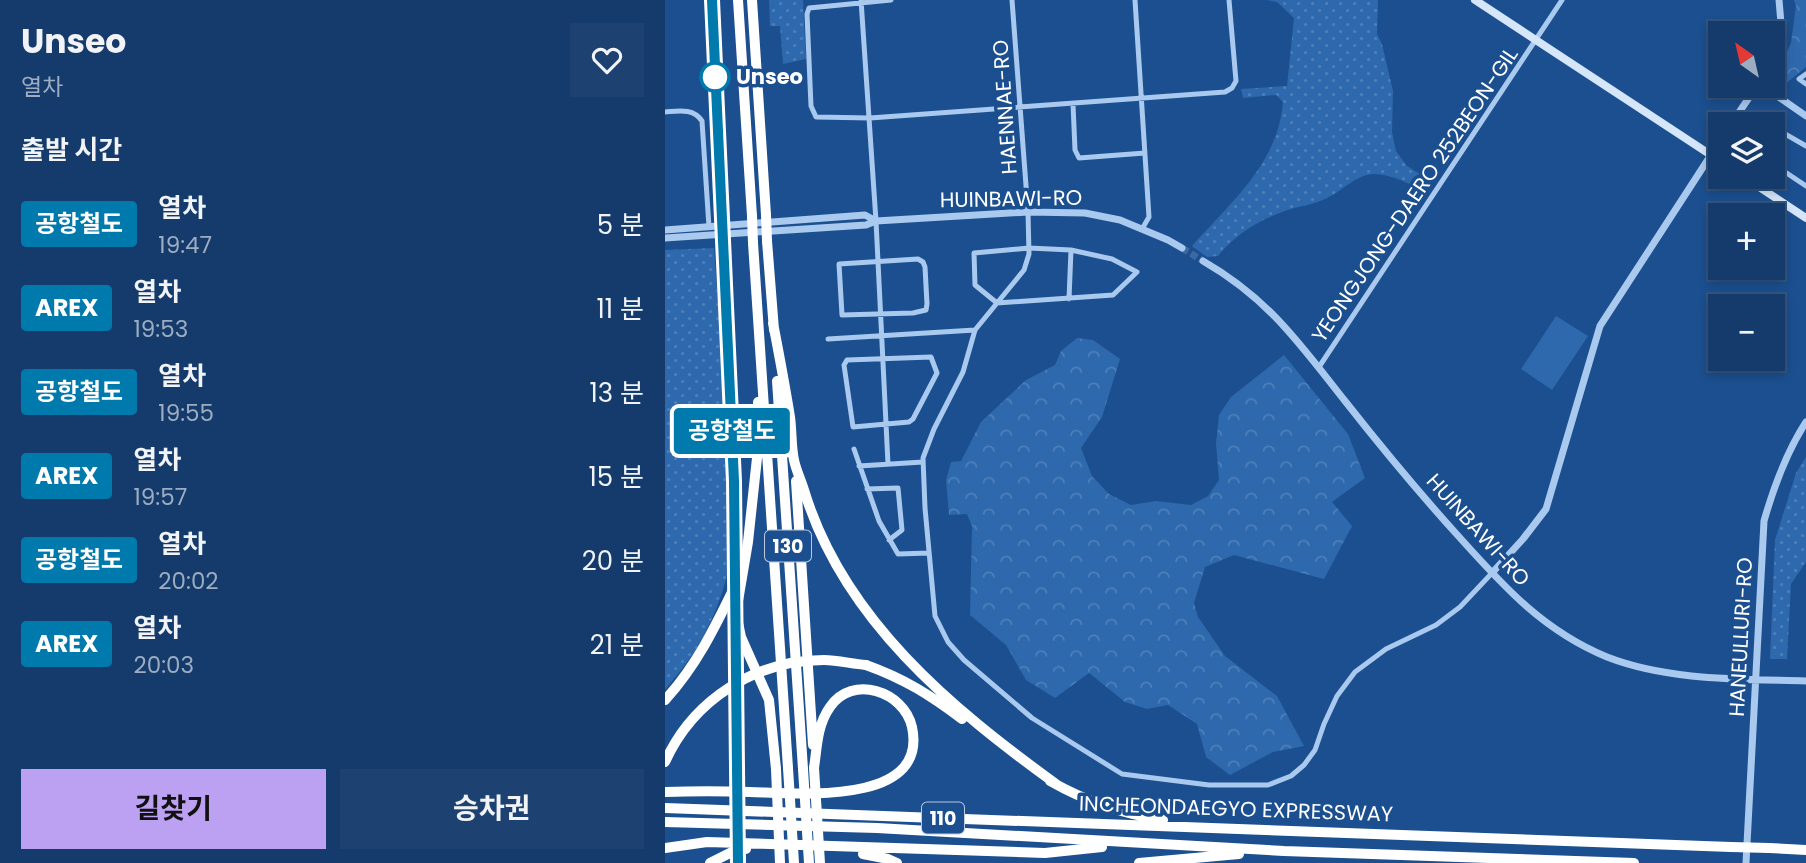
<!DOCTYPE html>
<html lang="ko">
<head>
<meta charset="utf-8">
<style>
	:root { --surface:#143b6b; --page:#1d4271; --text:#f1f3f6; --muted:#9dadc1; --line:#33557e; --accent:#bca0f2 }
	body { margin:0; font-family:Poppins,"Noto Sans KR",sans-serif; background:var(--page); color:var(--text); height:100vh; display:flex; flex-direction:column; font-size:26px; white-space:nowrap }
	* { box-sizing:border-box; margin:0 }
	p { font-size:23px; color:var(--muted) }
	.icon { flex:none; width:38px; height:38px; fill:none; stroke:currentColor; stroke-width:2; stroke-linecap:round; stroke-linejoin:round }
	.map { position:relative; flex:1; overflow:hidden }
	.details { display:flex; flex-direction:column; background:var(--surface); width:665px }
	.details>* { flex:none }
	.badge { padding:0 14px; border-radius:5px; font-size:24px; line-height:46px }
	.needle { width:46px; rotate:326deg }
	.tools { position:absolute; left:1043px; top:21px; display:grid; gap:14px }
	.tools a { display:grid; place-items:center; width:77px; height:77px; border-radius:0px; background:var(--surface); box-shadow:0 4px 10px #0003,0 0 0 2px var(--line); font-size:35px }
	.map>.badge { position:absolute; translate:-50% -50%; box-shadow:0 0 0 4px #fff }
	h2 { padding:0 21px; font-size:26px; line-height:63px }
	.round { display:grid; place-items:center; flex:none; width:74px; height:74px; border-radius:0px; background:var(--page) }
	.summary { display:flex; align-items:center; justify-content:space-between; height:119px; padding:0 21px }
	h1 { font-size:33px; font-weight:700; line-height:52px }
	.primary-button { display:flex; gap:14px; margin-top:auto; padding:14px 21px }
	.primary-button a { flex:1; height:80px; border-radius:0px; background:var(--accent); color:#111; font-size:28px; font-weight:700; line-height:80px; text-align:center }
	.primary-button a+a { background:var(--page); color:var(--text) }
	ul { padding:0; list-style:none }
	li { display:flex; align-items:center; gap:21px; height:84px; padding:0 21px }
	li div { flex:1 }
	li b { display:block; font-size:26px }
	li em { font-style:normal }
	li .badge { min-width:77px; font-weight:700; text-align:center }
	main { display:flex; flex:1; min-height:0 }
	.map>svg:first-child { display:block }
	.forest { fill:url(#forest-crowns) }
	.park { fill:url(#park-dots) }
	.garden { fill:#2e69ad }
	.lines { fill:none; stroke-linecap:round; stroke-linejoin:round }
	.tertiary-tunnel { stroke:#3d69a0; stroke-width:7; stroke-dasharray:7 3.5; stroke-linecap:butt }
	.minor { stroke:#a9c9ee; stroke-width:5 }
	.tertiary { stroke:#a9c9ee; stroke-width:7 }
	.secondary { stroke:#d6e6fa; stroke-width:8 }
	.motorway { stroke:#fff; stroke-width:10 }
	.rail-casing { stroke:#fff; stroke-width:4.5 }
	.rail { stroke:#1b4f8f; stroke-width:2; stroke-dasharray:5; stroke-linecap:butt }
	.motorway-bridge { stroke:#fff; stroke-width:10 }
	.line-casing { stroke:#fff; stroke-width:16 }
	.line { stroke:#0079ac; stroke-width:10 }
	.stop-dot { fill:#fff; stroke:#0079ac; stroke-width:3.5 }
	.labels { text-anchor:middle; stroke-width:7; stroke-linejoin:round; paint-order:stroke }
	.shield { fill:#1b4f8f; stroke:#bbcadd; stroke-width:2 }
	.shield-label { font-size:19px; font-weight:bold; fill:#fff }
	.stop-label { font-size:21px; font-weight:bold; fill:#fff; stroke:#1b4f8f; text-anchor:start }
	.street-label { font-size:21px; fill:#fff; stroke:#1b4f8f }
</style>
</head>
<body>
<main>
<section class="details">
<div class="summary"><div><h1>Unseo</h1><p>열차</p></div><a class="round"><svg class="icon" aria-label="heart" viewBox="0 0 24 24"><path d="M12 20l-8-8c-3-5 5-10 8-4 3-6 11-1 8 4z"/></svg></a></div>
<h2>출발 시간</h2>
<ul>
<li><span class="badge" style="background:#0079ac;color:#fff">공항철도</span><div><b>열차</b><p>19:47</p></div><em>5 분</em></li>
<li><span class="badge" style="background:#0079ac;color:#fff">AREX</span><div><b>열차</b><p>19:53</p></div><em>11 분</em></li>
<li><span class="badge" style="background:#0079ac;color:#fff">공항철도</span><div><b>열차</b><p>19:55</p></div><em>13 분</em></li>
<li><span class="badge" style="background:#0079ac;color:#fff">AREX</span><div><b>열차</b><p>19:57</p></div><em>15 분</em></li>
<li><span class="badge" style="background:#0079ac;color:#fff">공항철도</span><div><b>열차</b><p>20:02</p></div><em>20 분</em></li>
<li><span class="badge" style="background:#0079ac;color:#fff">AREX</span><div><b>열차</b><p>20:03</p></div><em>21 분</em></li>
</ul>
<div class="primary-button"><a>길찾기</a><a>승차권</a></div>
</section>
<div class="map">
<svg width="1141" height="863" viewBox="0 0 1141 863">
	<defs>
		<pattern id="forest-crowns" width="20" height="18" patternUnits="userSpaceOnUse" patternTransform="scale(1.75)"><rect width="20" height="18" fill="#2e69ad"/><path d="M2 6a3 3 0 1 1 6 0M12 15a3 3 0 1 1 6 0" fill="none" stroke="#4d80b9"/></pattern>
		<pattern id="park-dots" width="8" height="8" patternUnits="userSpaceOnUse" patternTransform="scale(1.75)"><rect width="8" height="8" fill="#2e69ad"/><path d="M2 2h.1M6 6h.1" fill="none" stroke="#4d80b9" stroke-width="1.8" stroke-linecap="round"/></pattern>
	</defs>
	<rect width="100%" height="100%" fill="#1b4f8f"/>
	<!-- forest -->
	<path class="forest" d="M1129 0H1141V67L1119 85 1114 83 1112 73 1126 43 1131 6Z
		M412 338 428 340 455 359 437 417 416 448 427 476 444 494 466 505 491 501 526 505 543 496 554 480 551 443 554 415 566 397 619 355 683 434 700 478 667 502 687 526 659 579 569 555 540 567 529 603 533 617 560 656 612 696 639 746 608 752 565 775 541 757 532 724 503 705 482 709 460 702 424 673 390 698 361 680 341 645 305 615 307 526 302 514 284 515 281 480 286 462 296 461 316 422 361 380 390 365 396 351Z"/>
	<!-- park -->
	<path class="park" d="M104 0H138L141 59 118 64 115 26H105Z
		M602 0H713L712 34 717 44 728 91 727 132 731 151 742 166 768 182 760 193C745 184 729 175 710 174 691 174 678 191 662 198 649 205 634 206 620 211 594 220 571 234 553 256L542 257 527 246C566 202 613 164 618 102L611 95 578 98 576 89 622 86 629 18 612 2Z
		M49 248 70 536C65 574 53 612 33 646 24 661 11 676 0 690V250Z
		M1141 457V562L1126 584 1122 659H1105L1110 540 1131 473Z"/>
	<!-- garden -->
	<path class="garden" d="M891 316 923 336 887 390 856 369Z"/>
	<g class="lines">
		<!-- tertiary-tunnel -->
		<path class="tertiary-tunnel" d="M517 248 538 261"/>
		<!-- minor -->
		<path class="minor" d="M196 0 211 221 223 464
			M226 0 144 8 142 14 146 106 151 117 205 118 560 92 567 88 571 81 564 0
			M347 0 363 212 364 254 359 270 310 330 298 372 269 429 258 458 260 508 270 616 283 642 299 660 367 718 457 774 544 785H603L626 776 639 765 650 750 659 724 672 696 690 672 721 649 771 625 795 607 827 573
			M470 0 484 217 477 229
			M1141 74 1134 79 1141 84
			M408 104 410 150 414 158 480 153
			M0 112C14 111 28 108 37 121L44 227
			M1108 127 1141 146
			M1108 164 1141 186
			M364 248 406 250 447 259 472 272 448 295 332 303 310 285 309 253Z
			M253 259 258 262 260 267 262 304 261 310 248 313 177 315 174 264Z
			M404 299 406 250
			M163 339 310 330
			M266 357 272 373 248 419 244 422 188 427 179 365 182 360Z
			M654 367 897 0
			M189 449 214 521 233 554 264 553
			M194 466 258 462
			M202 489 233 488 237 530 224 540"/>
		<!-- tertiary -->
		<path class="tertiary" d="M1108 63 1117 35 1114 0
			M1098 86 1141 116
			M1066 124 1092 86
			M0 230 200 215 211 221
			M0 238 201 225 211 221 363 212 420 213 455 220 503 240 517 248
			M538 261C604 299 634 343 680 401 717 448 755 494 796 539 840 588 879 631 942 657 1004 681 1076 679 1141 681
			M827 573 858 539 881 509 935 326 1055 141
			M1081 863 1099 521C1109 486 1121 453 1141 422"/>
		<!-- secondary -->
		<path class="secondary" d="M810 0 1055 161
			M1079 177 1141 218"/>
		<!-- motorway -->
		<path class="motorway" d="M73 0 87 216
			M87 0 101 215
			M102 241 109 330
			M88 243 123 768
			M108 323C114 354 120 386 125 417 127 431 126 446 129 460 131 470 136 480 139 490 178 619 286 708 391 784
			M112 381 138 769
			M93 402 92 458 83 542 71 613 76 637 104 700 111 769
			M131 481 148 745
			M201 665C240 679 265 695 297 719
			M0 700C33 664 52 623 73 580
			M385 781C420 801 457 814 498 820
			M0 792C28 791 57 791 85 792 130 793 264 807 247 727 239 691 187 674 165 707 152 725 152 748 149 768
			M0 808 1066 847
			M0 822 212 828 619 851 969 863
			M0 848 42 842 380 853 437 847
			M1104 848 1141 850
			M198 854 223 859 232 863
			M45 863 73 849H81
			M474 863 574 854"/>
		<!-- rail casing -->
		<g class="rail-casing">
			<path id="rail" d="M52 0 69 396"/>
		</g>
		<!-- rail -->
		<use href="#rail" class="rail"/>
		<!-- motorway-bridge -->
		<path class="motorway-bridge" d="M101 215 102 241
			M87 216 88 243
			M0 762C28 700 90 660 159 660 173 660 187 664 201 665
			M123 768 129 863
			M149 768 155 863
			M111 769 115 863
			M138 769 144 863
			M1066 847 1104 848"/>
	</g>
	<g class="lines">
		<!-- line casing -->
		<g class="line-casing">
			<path id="line" d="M47 0 69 481 73 863"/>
		</g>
		<!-- line -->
		<use href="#line" class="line"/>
	</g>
	<!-- markers -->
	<circle class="stop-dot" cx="50" cy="77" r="14"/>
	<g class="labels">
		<!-- shield labels -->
		<g class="shield">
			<rect x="100" y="530.5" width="46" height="31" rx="5"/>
			<rect x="257" y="802.5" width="42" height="31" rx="5"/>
		</g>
		<g class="shield-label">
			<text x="123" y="553">130</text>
			<text x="278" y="825">110</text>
		</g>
		<!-- stop labels -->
		<g class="stop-label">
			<text x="71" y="84">Unseo</text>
		</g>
		<!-- street labels -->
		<g class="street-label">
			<text transform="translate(340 107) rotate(-94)" y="7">HAENNAE-RO</text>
			<text transform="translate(750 195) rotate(-56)" y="7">YEONGJONG-DAERO 252BEON-GIL</text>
			<text transform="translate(346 199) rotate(-1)" y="7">HUINBAWI-RO</text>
			<text transform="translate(813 530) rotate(48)" y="7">HUINBAWI-RO</text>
			<text transform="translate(1076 637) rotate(-87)" y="7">HANEULLURI-RO</text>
			<text transform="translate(571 809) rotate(2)" y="7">INCHEONDAEGYO EXPRESSWAY</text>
		</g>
	</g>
</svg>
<div class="tools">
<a><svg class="needle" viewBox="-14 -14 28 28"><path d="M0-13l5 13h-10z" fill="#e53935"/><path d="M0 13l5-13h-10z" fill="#9dadc1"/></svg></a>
<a><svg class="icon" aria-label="layers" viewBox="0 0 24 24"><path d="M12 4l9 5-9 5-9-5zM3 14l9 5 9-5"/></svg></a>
<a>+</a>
<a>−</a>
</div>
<b class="badge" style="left:67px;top:431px;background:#0079ac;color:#fff">공항철도</b>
</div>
</main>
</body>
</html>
